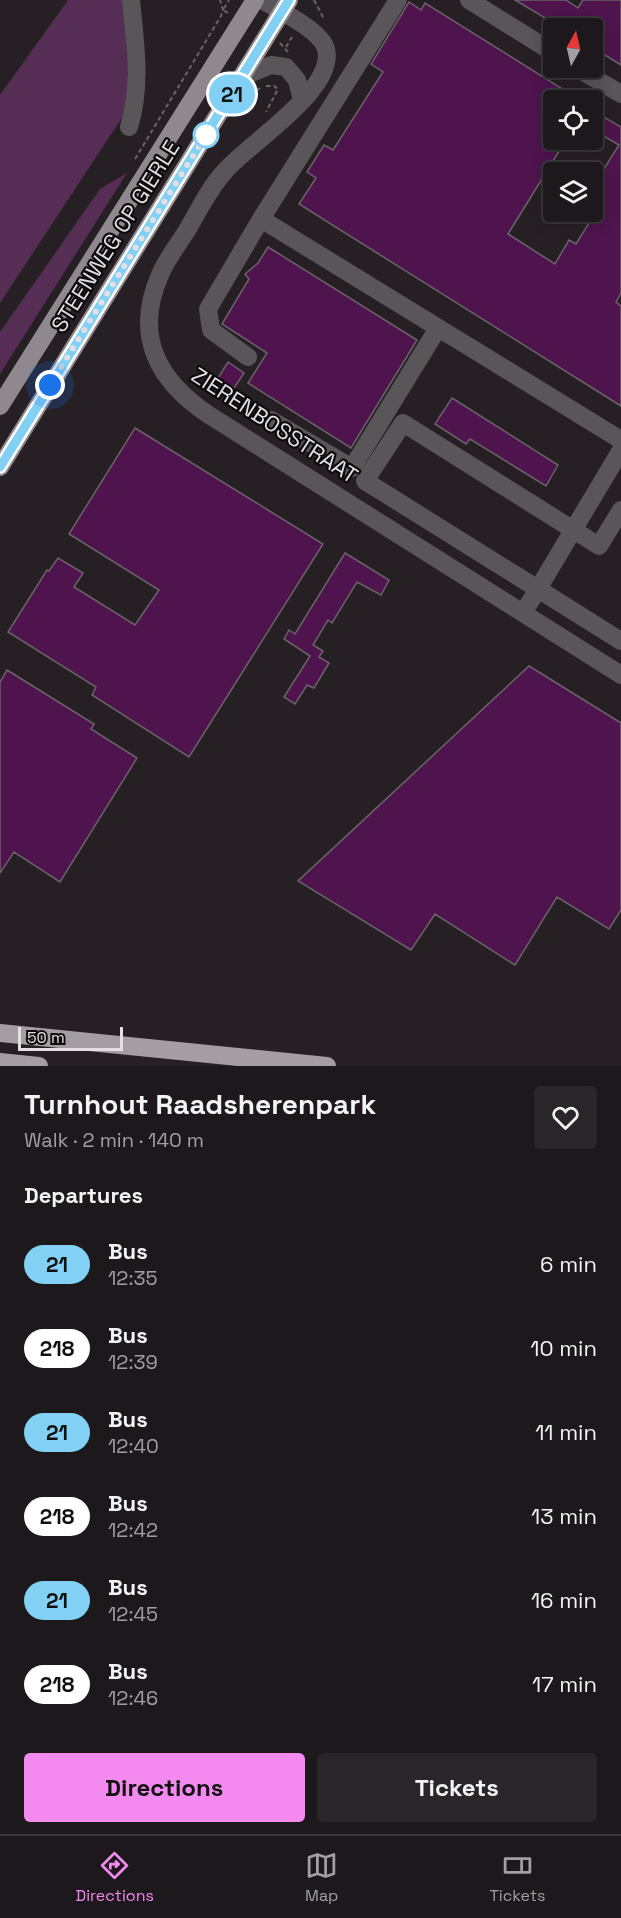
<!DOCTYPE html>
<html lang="en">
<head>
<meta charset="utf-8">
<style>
	:root { --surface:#1c181c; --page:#292529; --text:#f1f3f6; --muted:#a0a0a3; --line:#3a373b; --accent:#f489f0 }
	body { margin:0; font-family:"Space Grotesk",sans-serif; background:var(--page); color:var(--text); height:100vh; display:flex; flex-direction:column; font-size:22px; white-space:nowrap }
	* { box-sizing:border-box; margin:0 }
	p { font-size:20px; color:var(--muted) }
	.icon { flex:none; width:33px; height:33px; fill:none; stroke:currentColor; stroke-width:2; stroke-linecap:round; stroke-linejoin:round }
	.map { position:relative; height:1066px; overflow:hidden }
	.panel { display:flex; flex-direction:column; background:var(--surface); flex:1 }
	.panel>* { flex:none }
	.badge { padding:0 12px; border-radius:20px; font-size:21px; line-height:39px }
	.needle { width:39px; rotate:8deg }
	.buttons { position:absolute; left:543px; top:18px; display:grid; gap:12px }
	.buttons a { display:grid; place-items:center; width:60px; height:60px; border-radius:6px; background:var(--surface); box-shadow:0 3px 15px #0003,0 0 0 2px var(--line); font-size:30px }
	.scale { position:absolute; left:18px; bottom:15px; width:105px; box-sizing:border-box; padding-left:6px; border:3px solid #e3dfe3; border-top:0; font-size:16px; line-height:21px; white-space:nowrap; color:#e3dfe3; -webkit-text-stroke:4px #0d0a0d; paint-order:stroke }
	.you { position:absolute; width:30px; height:30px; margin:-15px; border:4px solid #fff; border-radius:50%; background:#1a73e8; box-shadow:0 0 0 9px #1a73e833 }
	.map>.badge { position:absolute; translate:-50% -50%; box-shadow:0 0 0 3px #fff }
	h2 { padding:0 24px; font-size:22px; line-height:54px }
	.round { display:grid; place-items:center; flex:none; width:63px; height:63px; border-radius:6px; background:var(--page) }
	.head { display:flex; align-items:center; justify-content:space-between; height:102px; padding:0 24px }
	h1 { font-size:28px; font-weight:800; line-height:45px }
	.button { display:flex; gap:12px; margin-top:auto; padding:12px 24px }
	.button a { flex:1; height:69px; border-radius:6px; background:var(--accent); color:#111; font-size:24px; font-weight:800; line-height:69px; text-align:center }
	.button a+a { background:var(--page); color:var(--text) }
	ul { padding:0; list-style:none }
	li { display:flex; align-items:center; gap:18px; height:84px; padding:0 24px }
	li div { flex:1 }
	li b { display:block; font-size:22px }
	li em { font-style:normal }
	li .badge { min-width:66px; font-weight:700; text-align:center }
	.dock { display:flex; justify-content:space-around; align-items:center; height:84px; border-top:2px solid var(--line); background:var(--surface); font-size:16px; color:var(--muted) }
	.dock a { display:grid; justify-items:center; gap:3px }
	.dock .current { color:var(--accent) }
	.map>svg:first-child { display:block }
	.green { fill:#562d55 }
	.building { fill:#4f144e; stroke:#6b636a; stroke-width:1.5 }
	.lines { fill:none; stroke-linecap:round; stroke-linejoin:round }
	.path { stroke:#696468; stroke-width:2; stroke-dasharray:4.5 3; stroke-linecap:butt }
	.minor { stroke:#595558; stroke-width:18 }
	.major { stroke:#8f898f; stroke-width:18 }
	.highway { stroke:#a59da4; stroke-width:18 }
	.line-casing { stroke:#fff; stroke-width:14 }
	.line { stroke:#83d0f5; stroke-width:9 }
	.walk { stroke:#e3dfe3; stroke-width:6; stroke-dasharray:0 10.8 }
	.stop-dot { fill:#fff; stroke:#83d0f5; stroke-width:3 }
	.labels { text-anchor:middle; stroke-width:4.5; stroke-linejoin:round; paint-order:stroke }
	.street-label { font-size:22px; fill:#e3dfe3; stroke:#0d0a0d }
</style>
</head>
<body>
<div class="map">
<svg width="621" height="1066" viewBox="0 0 621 1066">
	<rect width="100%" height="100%" fill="#262025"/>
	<!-- green -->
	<path class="green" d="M68 0H124L129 107 0 303V95Z
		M127 173 0 374V332L100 189Z"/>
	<!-- building -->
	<path class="building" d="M515 0H566L578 8 583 0H621V65L592 47V28H562Z
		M409 2 421 10 425 3 580 100H554V140H566L508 234 555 264 569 240 576 244 602 202 592 196V188L619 145 592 129V110L621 127V293L616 302 621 306V406L299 204 316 178 307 172 324 145 333 150 383 72 371 64Z
		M268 247 417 340 351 448 248 383 267 353 222 324 249 279 245 274 258 263Z
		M228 362 244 373 234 388 218 378Z
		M452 398 558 465 546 486 470 439 466 444 435 424Z
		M135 428 323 544 189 757 92 695 96 687 8 632 47 570 49 571 58 558 83 573 74 587 135 625 159 590 69 534Z
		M345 553 389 580 381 595 357 582 332 623 328 620 313 645 323 651 319 657 329 663 314 688 307 685 295 704 284 697 310 656 284 639 289 630 295 634Z
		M529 666 621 723V910L609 929 557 897 515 965 435 914 411 950 298 881Z
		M7 670 94 724 91 729 137 758 60 882 14 852 0 873V682Z"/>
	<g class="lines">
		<!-- path -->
		<path class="path" d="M314 0 324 19
			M228 13 223 10 229 0
			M280 43 288 52
			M286 47 292 37
			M266 86H274L278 89 266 112
			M247 100 260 88
			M135 159 221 16 223 10 220 0"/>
		<!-- minor -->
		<path class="minor" d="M262 0C278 10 321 30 326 49 336 90 250 142 225 171 209 188 198 212 186 232 177 246 166 260 160 275 133 336 158 381 209 415L621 675
			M398 0 261 219 621 440
			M469 0 554 53
			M577 68 621 94
			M242 77 271 65 286 67 297 80 302 100
			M129 127C142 85 135 43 131 0
			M248 357 211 330 208 309 261 219
			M271 420 352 468 438 328
			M621 450 538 589 621 641
			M523 613 538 589 365 481 403 423 599 546 621 510"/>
		<!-- major -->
		<path class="major" d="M0 406 255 0
			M0 467 289 0"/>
		<!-- highway -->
		<path class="highway" d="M0 1033 327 1066
			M0 1062 39 1066"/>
	</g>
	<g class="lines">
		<!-- line casing -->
		<g class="line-casing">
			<path id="line" d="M0 467 289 0"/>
		</g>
		<!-- line -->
		<use href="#line" class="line"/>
		<!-- walk -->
		<path class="walk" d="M50 385 206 135"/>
	</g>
	<!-- markers -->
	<circle class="stop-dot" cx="206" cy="135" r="12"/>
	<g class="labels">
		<!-- street labels -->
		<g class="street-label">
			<text transform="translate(115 236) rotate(-58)" y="8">STEENWEG OP GIERLE</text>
			<text transform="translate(275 425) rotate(33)" y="8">ZIERENBOSSTRAAT</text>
		</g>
	</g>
</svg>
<div class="buttons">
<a><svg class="needle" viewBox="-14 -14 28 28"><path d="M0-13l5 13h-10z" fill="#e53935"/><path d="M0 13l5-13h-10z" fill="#a0a0a3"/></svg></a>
<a><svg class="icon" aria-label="locate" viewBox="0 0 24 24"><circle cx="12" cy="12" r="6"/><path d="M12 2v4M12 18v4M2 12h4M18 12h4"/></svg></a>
<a><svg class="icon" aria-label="layers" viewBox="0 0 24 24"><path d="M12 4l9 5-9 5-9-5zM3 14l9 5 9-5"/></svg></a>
</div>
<div class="scale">50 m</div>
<div class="you" style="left:50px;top:385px"></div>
<b class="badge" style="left:232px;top:94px;background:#83d0f5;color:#111">21</b>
</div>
<section class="panel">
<div class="head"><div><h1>Turnhout Raadsherenpark</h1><p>Walk · 2 min · 140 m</p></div><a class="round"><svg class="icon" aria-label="heart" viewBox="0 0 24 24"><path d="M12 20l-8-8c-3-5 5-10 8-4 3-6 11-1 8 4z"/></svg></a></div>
<h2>Departures</h2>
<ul>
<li><span class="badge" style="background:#83d0f5;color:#111">21</span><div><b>Bus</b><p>12:35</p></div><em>6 min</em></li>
<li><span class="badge" style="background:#fff;color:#111">218</span><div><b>Bus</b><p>12:39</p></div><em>10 min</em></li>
<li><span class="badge" style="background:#83d0f5;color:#111">21</span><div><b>Bus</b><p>12:40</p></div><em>11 min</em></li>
<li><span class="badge" style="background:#fff;color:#111">218</span><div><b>Bus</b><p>12:42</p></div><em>13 min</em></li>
<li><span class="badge" style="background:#83d0f5;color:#111">21</span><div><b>Bus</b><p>12:45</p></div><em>16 min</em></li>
<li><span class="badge" style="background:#fff;color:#111">218</span><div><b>Bus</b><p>12:46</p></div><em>17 min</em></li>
</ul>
<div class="button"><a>Directions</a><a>Tickets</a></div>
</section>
<nav class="dock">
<a class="current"><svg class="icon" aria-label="directions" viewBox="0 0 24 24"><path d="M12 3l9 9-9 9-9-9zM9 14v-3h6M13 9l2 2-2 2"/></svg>Directions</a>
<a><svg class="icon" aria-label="map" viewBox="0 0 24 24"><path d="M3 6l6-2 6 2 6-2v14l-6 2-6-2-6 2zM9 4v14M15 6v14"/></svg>Map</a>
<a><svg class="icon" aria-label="tickets" viewBox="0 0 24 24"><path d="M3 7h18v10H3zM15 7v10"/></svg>Tickets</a>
</nav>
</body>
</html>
